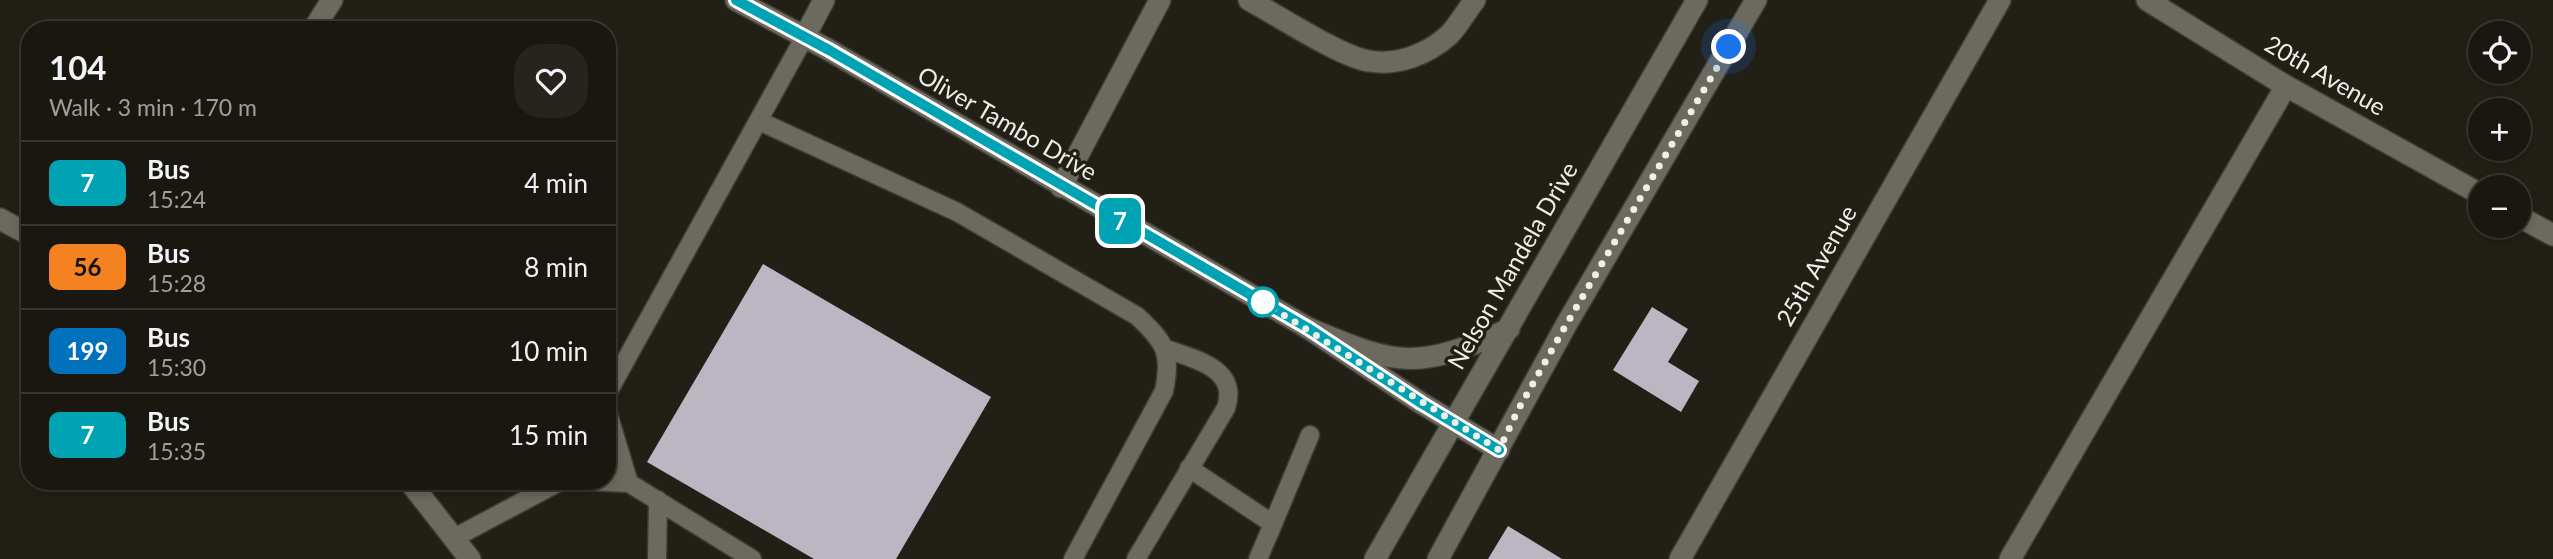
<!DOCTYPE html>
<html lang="en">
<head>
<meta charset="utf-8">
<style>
	:root { --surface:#1a1710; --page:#27241e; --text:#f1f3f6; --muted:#9f9f9f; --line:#383630 }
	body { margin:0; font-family:Lato,sans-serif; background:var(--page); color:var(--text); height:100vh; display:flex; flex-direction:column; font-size:26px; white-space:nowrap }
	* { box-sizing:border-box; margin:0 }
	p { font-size:23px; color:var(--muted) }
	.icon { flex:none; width:38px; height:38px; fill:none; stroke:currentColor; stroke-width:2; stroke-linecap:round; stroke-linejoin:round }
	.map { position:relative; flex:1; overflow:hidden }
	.panel { position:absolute; left:21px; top:21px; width:595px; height:469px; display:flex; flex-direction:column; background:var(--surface); border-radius:28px; box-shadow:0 4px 10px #0003,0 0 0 2px var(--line) }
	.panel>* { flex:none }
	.badge { padding:0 14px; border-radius:10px; font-size:24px; line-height:46px }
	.fabs { position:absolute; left:2468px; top:21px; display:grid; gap:14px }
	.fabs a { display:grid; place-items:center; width:63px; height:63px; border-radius:50%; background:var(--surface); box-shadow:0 4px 10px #0003,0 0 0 2px var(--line); font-size:35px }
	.you { position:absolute; width:35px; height:35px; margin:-18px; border:5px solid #fff; border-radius:50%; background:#1a73e8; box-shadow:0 0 0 10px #1a73e833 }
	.map>.badge { position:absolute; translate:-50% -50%; box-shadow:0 0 0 4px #fff }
	.round { display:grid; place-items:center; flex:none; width:74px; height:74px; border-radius:28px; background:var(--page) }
	.summary { display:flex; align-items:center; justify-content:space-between; height:119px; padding:0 28px }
	h1 { font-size:33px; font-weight:700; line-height:52px }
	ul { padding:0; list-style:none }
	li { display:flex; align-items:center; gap:21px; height:84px; padding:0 28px; border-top:2px solid var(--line) }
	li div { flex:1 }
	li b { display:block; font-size:26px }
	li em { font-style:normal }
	li .badge { min-width:77px; font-weight:700; text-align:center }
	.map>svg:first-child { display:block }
	.building { fill:#bcb6c2 }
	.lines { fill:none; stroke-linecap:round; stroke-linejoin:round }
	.lane-casing { stroke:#3d3b35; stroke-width:21 }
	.street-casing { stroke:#3d3b35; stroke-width:24 }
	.secondary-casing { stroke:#3d3b35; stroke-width:24 }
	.lane { stroke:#6c695e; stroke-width:18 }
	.street { stroke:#6c695e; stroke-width:21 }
	.secondary { stroke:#6c695e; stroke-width:21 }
	.line-casing { stroke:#fff; stroke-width:16 }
	.line { stroke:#00a3b4; stroke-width:10 }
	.walk { stroke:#efeee7; stroke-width:7; stroke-dasharray:0 12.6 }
	.stop-dot { fill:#fff; stroke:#00a3b4; stroke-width:3.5 }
	.labels { text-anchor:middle; stroke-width:7; stroke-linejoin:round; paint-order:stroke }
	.street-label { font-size:24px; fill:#efeee7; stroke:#221f16 }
</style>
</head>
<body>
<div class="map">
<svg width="2553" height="559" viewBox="0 0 2553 559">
	<rect width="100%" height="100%" fill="#221f16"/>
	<!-- building -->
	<path class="building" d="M763 264 991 397 896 559H814L647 462Z
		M1652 307 1688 329 1668 362 1699 381 1681 412 1613 370Z
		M1508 526 1562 559H1488Z"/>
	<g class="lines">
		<!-- lane casing -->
		<g class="lane-casing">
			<path id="lane" d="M759 121 957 212 1137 316C1165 342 1172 353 1164 391L1073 559
				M607 394 804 38
				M607 410 629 483
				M1189 468 1273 524 1258 559
				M581 481 629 483 752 559
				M1273 524 1310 435
				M454 538 561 481
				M657 559 658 500
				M1136 559 1226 408C1239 368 1194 359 1166 349"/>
		</g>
		<!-- street casing -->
		<g class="street-casing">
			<path id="street" d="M736 0 829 50 1308 328 1421 403 1499 450
				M1249 0C1277 15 1341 57 1369 61 1398 66 1428 54 1449 35 1459 25 1466 11 1475 0
				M2147 0 2286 86 2480 194
				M313 30 332 0
				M804 38 824 0
				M1061 187 1160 0
				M2518 216 2553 235
				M0 219 30 235
				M409 481 470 559
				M1680 559 2000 0
				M2010 559 2286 86"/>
		</g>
		<!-- secondary casing -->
		<g class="secondary-casing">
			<path id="secondary" d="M1308 328C1399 367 1418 370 1509 329
				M1375 559 1697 0
				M1438 559 1566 325 1756 0"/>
		</g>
		<!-- lane -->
		<use href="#lane" class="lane"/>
		<!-- street -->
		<use href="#street" class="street"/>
		<!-- secondary -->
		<use href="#secondary" class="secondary"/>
	</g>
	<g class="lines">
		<!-- line casing -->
		<g class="line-casing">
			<path id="line" d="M736 0 829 50 1308 328 1421 403 1499 450"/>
		</g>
		<!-- line -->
		<use href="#line" class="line"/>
		<!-- walk -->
		<path class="walk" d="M1263 302 1499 450 1518 410 1566 325 1729 47"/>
	</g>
	<!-- markers -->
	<circle class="stop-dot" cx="1263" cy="302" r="14"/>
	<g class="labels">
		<!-- street labels -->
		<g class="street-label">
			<text transform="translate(2325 76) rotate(30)" y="8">20th Avenue</text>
			<text transform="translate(1007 124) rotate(30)" y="8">Oliver Tambo Drive</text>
			<text transform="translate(1513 266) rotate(-60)" y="8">Nelson Mandela Drive</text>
			<text transform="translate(1817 266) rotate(-60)" y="8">25th Avenue</text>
		</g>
	</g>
</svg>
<div class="fabs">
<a><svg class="icon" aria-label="locate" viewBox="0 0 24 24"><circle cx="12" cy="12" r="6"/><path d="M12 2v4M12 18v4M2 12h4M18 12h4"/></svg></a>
<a>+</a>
<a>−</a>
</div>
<div class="you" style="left:1729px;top:47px"></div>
<b class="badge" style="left:1120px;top:221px;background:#00a3b4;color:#fff">7</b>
<section class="panel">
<div class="summary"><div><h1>104</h1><p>Walk · 3 min · 170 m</p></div><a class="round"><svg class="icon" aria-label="heart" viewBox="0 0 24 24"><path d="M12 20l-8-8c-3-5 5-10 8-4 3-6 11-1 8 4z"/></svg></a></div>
<ul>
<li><span class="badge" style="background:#00a3b4;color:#fff">7</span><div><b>Bus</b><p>15:24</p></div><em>4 min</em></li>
<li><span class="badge" style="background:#f58220;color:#111">56</span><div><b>Bus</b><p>15:28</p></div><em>8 min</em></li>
<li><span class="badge" style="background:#0072bc;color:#fff">199</span><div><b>Bus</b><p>15:30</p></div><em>10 min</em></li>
<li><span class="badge" style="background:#00a3b4;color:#fff">7</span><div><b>Bus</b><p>15:35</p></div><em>15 min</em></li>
</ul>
</section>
</div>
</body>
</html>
